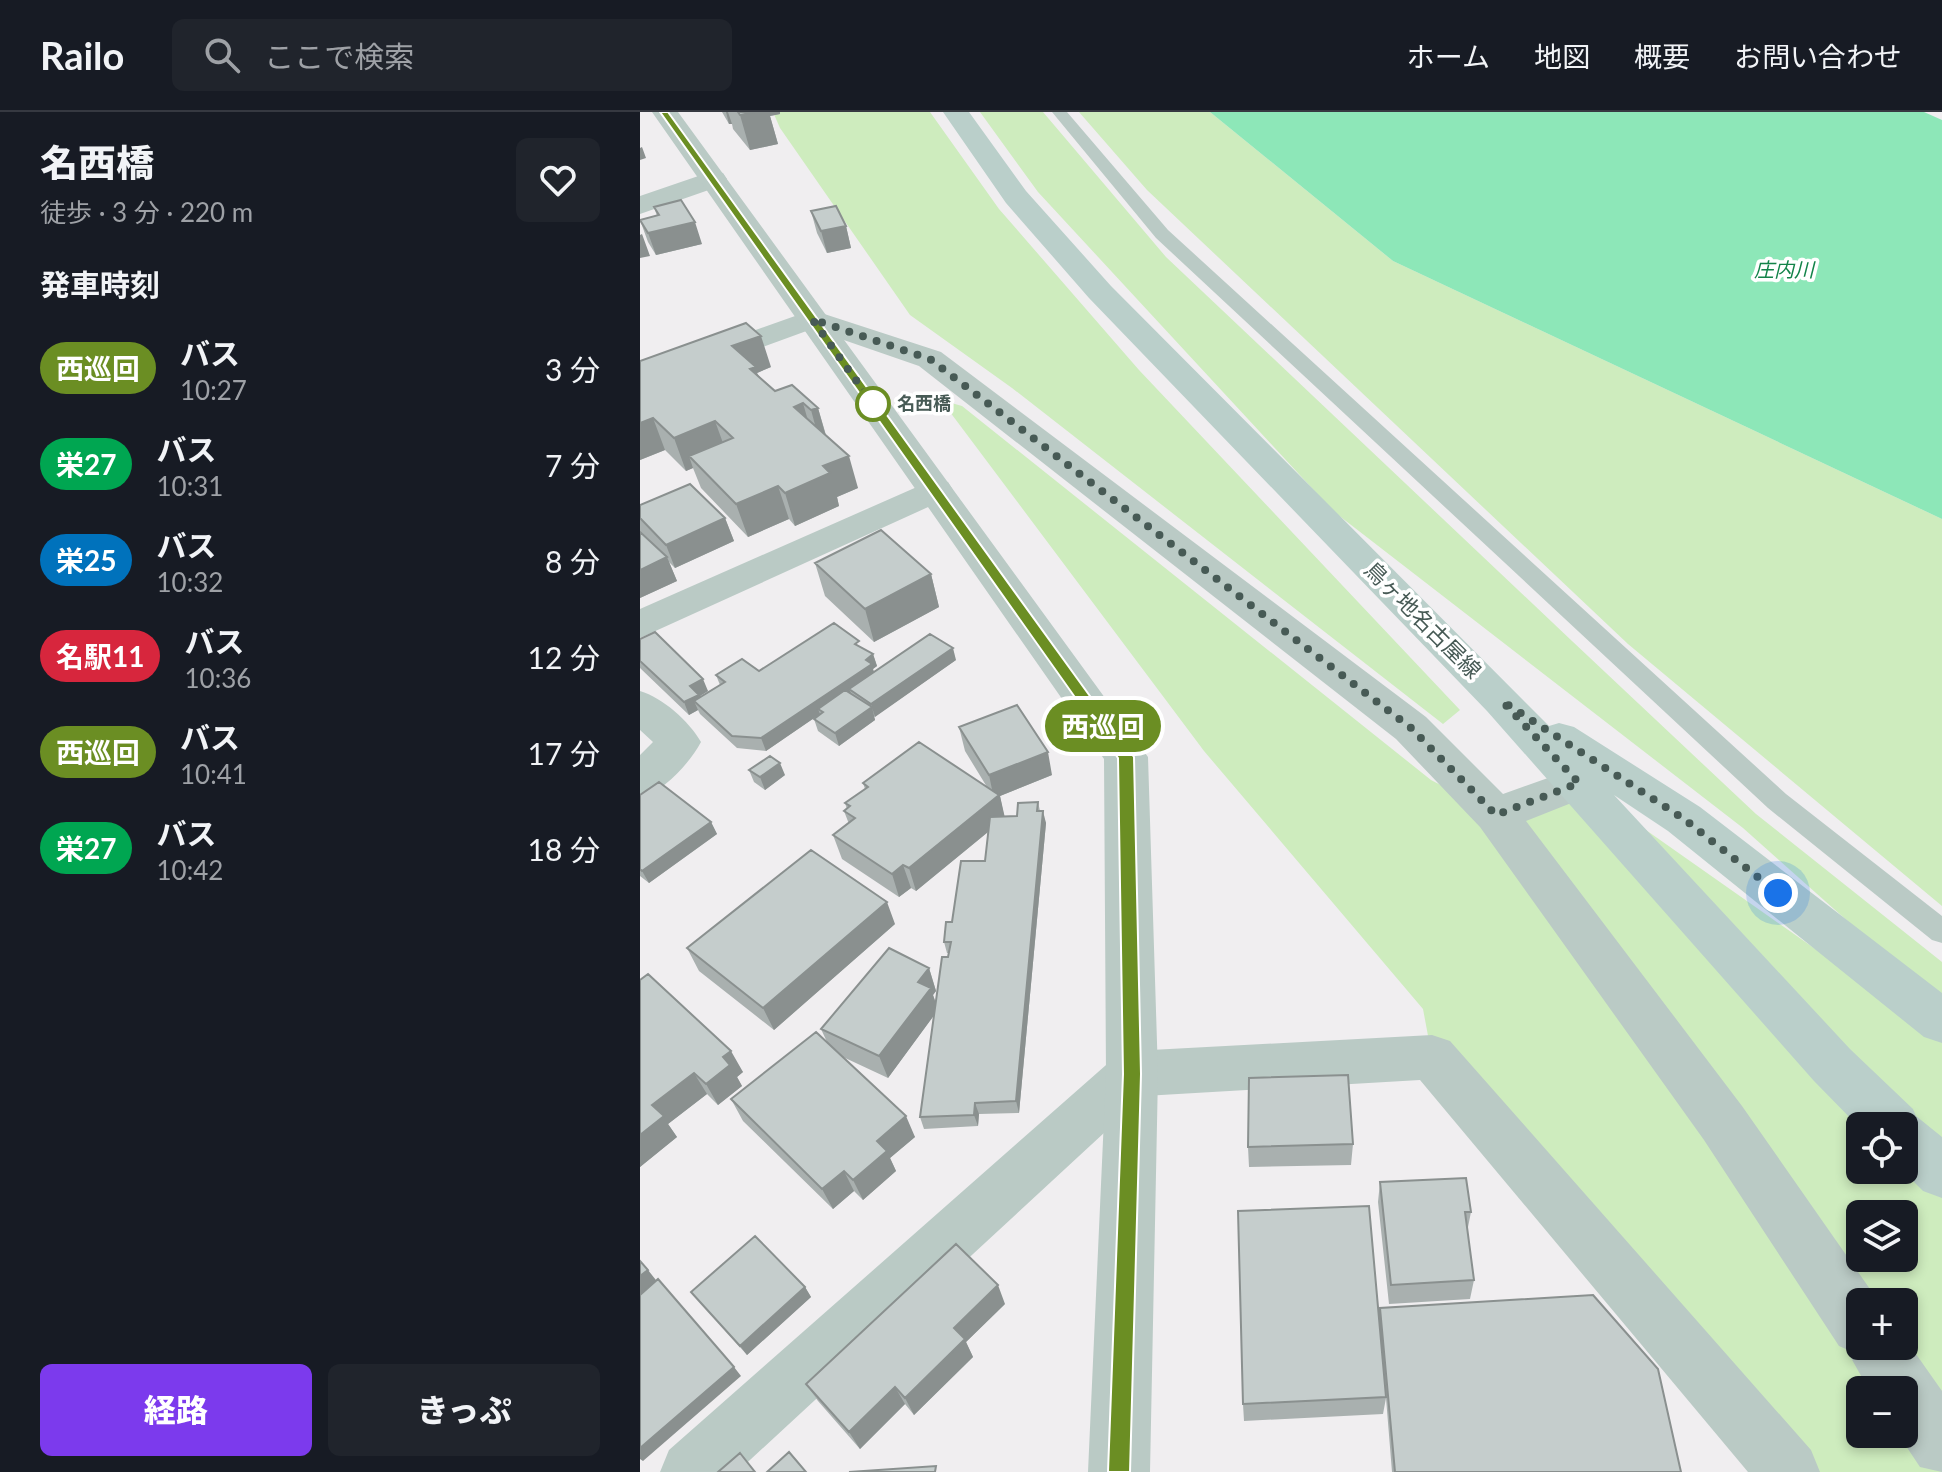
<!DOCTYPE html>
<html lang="ja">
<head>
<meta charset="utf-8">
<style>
	:root { --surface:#171b24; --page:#20242c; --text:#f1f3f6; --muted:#9ea1a6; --line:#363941; --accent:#7c3aed }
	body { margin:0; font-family:Lato,"Noto Sans JP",sans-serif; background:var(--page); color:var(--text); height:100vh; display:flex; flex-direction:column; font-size:30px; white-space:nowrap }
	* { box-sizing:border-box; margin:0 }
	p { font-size:26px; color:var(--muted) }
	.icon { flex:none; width:44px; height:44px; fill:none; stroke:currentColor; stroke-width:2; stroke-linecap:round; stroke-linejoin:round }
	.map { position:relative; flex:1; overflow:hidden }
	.side { display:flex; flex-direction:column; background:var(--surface); width:640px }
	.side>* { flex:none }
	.badge { padding:0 16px; border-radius:26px; font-size:28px; line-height:52px }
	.buttons { position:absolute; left:1206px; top:1000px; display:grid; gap:16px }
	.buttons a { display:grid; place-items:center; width:72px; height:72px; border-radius:12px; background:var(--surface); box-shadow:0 4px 12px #0003; font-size:40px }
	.you { position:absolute; width:40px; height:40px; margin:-20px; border:6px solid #fff; border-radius:50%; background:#1a73e8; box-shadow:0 0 0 12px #1a73e833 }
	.map>.badge { position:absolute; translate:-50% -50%; box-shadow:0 0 0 4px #fff }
	h2 { padding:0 40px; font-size:30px; line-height:72px }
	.round { display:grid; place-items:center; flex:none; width:84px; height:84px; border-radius:12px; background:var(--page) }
	.head { display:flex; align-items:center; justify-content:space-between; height:136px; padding:0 40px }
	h1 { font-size:38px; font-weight:800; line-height:60px }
	.primary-button { display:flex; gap:16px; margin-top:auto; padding:16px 40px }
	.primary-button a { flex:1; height:92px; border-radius:12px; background:var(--accent); color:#fff; font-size:32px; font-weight:800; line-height:92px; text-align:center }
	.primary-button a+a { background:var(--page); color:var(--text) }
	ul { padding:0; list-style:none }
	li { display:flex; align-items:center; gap:24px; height:96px; padding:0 40px }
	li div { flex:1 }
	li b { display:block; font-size:30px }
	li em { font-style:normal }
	li .badge { min-width:88px; font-weight:700; text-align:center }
	header { display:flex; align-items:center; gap:48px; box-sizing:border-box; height:112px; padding:0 40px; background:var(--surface); border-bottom:2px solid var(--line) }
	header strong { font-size:38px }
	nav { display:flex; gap:44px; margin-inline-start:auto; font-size:28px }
	.search { width:560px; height:72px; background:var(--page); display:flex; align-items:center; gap:20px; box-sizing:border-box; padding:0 28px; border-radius:12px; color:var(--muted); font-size:30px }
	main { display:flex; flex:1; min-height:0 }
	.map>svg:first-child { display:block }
	.green { fill:#ceecbe; fill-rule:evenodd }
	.water { fill:#8de7b8 }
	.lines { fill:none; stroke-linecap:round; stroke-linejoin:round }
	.service { fill:#bacac5; fill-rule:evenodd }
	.minor { fill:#bacac5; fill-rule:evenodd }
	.tertiary { fill:#bacac5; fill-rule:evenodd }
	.secondary { fill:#bacfca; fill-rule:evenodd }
	.wall { fill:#a9b0af }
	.shaded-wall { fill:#8a908f }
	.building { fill:#c5cdcc; stroke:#8a908f; stroke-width:2 }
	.line { fill:#6b8e23; stroke:#fff; stroke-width:2 }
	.walk { stroke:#475a55; stroke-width:8; stroke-dasharray:0 14.4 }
	.stop-dot { fill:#fff; stroke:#6b8e23; stroke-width:4 }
	.labels { text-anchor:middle; stroke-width:7; stroke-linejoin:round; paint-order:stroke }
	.far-stop-label { font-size:18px; font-weight:bold; fill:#475a55; stroke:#fff; text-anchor:start }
	.far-water-label { font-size:20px; font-style:italic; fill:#138349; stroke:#fff }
	.street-label { font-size:22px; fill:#475a55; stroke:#fff }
</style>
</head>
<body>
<header>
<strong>Railo</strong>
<div class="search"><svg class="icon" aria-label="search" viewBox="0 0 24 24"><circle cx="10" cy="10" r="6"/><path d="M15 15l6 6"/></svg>ここで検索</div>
<nav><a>ホーム</a><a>地図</a><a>概要</a><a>お問い合わせ</a></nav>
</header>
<main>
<section class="side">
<div class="head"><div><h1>名西橋</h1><p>徒歩 · 3 分 · 220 m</p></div><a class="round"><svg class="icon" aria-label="heart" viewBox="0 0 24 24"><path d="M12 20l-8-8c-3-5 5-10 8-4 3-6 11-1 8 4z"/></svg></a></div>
<h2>発車時刻</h2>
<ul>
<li><span class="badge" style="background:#6b8e23;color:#fff">西巡回</span><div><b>バス</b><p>10:27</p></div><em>3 分</em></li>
<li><span class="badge" style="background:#00a651;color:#fff">栄27</span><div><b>バス</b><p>10:31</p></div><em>7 分</em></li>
<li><span class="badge" style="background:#0072bc;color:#fff">栄25</span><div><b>バス</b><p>10:32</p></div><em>8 分</em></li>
<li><span class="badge" style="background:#d7263d;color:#fff">名駅11</span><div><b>バス</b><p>10:36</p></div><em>12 分</em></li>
<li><span class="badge" style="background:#6b8e23;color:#fff">西巡回</span><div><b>バス</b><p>10:41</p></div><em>17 分</em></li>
<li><span class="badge" style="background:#00a651;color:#fff">栄27</span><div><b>バス</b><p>10:42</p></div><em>18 分</em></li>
</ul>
<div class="primary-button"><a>経路</a><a>きっぷ</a></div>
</section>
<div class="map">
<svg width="1302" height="1360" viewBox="0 0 1302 1360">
	<rect width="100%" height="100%" fill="#f0eef0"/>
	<!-- green -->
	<path class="green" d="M133 0H290L359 97 499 258 820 598 803 612 372 276 270 203 140 16Z
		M340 0H403L526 145 932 529 1116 702 1302 850V893L1103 716 693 399 398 80Z
		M439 0H570L753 149 1302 407V794L988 532 507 78Z
		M301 288 322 294 791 668 856 702 939 671 1302 926V1360H1149L792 945 783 897 564 639ZM1220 1014H1264V1058H1220ZM1220 1102H1264V1146H1220ZM1220 1190H1264V1234H1220ZM1220 1278H1264V1322H1220Z"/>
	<!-- water -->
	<path class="water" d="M570 0H1284L1302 8V407L753 149Z"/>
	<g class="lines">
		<!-- service -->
		<path class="service" d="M412 0H427L528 118 1146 682 1302 804V831L1292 828 1128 696 516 126Z"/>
		<!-- minor -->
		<path class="minor" d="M73 59 83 61 87 67 83 73 0 102V84Z
			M172 198 301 240 786 605 863 682 939 655 954 660 961 671 954 682 886 709 1102 994 1239 1190H1220V1234H1264V1225L1302 1279V1360L1280 1355 1258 1322H1264V1278H1229L1206 1237 1199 1234 1064 1028 840 715 756 627 279 254 172 217 0 280V259Z
			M295 367 308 370 313 378 308 386 0 526V497Z
			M0 579C23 586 49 609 61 630 49 652 24 679 0 686V643L13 630 0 618Z
			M792 923 810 929 1171 1338 1180 1360H1108L780 968 504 984 97 1360H20L29 1338 474 946 492 939Z"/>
		<!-- tertiary -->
		<path class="tertiary" d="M12 0H38L508 645 518 962 510 1360H448L466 962 464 647Z"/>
		<!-- secondary -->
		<path class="secondary" d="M303 0H329L386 79 471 174 909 614 919 611 934 615 1060 695 1302 881V931L1284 925 1028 719 974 683 1210 937 1273 997 1276 1004 1302 1025V1086L1283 1079 1262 1058 1264 1014 1220 1016 1174 969 847 599 449 186 366 91Z"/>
	</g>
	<!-- wall -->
	<path class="wall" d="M82 0H140V2L130 4 138 32 110 38 93 17 92 12H89Z
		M14 95 62 132 16 143 8 130 0 108 17 104Z
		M171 99 206 114 211 136 187 141 177 121Z
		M0 249 131 255 117 261 119 264 135 279 178 296 186 323 218 376 197 385 199 394 155 414 149 407 108 425 61 376 53 356 46 359 25 338 0 348Z
		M0 393 85 406 94 429 35 456 29 450 37 469 0 486Z
		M175 451 291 462 299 495 234 530 185 484Z
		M0 527 68 579 60 584V585L80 573 76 563 119 559 221 535 233 542 237 554 233 557 234 560 316 548 234 605 235 608 199 634 178 619 174 607 180 602 126 639 97 636 60 602 58 598 49 603 0 556Z
		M319 615 412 663 360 684 364 704H377L398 690 400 699 406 711 379 1001 339 1002 338 1014 284 1017 280 1005 294 903 248 966 203 945 275 1025 250 1046 256 1059 223 1088 214 1079 193 1097 103 1009 91 987 187 930 181 917 289 856 296 879 293 883 296 891 309 841H307L304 830 312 810 345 749 348 720 276 779 271 776 259 785 202 747 193 723 209 712 204 699 207 697 205 691 225 677 223 671 347 675 325 639Z
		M109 658 145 663 125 678 114 670Z
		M0 683 71 710 77 722 9 771 0 764Z
		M255 812 134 918 59 859 47 836Z
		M0 868 103 960 97 965 102 974 78 993 67 982 28 1012 37 1025 0 1055Z
		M713 1032 711 1053 609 1055 608 1035Z
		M740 1070 831 1100 827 1120 834 1168 830 1187 749 1192 738 1090Z
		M165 1175 171 1185 107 1243 51 1180Z
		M365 1192 326 1230 333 1245 274 1303 265 1292 220 1337 178 1289 166 1272Z
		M740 1196 1041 1360H752L746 1286 743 1302 604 1309 603 1292 739 1203Z"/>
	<!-- shaded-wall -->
	<path class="shaded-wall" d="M86 0H88L92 12H89Z
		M98 0H140V2L130 4 138 32 110 38 100 3Z
		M2 35 6 46 0 48V36Z
		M55 110 62 132 16 143 8 121Z
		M206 114 211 136 187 141 181 119Z
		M2 122 10 144 0 146V123Z
		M121 224 131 255 117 261 126 287 92 234Z
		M163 291 172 323 154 295Z
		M178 296 187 328 180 331 171 298Z
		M13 306 25 338 0 348V311Z
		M75 309 87 342 49 344 53 356 46 359 34 326Z
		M209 344 218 376 197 385 199 394 155 414 145 381 183 354Z
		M138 374 149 407 108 425 96 392Z
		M85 406 94 429 35 456 26 433Z
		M27 445 37 469 0 486V458Z
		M291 462 299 495 234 530 225 497Z
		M313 536 316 548 235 605 231 592Z
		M233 542 237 554 233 557 235 564 209 577 211 581 178 597 180 602 126 639 121 626Z
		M63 567 68 579 60 584 65 595 54 589 58 598 49 603 44 590 50 574Z
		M232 595 235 608 199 634 195 621Z
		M408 640 412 663 360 684 365 706 276 779 269 756 354 687 349 663Z
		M140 651 145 663 125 678 120 665Z
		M403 699 406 711 379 1001 376 989Z
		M71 710 77 722 9 771 2 759Z
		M263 753 271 776 259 785 252 762Z
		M247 790 255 812 134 918 123 896Z
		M289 856 296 879 293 883 298 898 248 966 239 944 278 870Z
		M91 939 103 960 97 965 102 974 78 993 66 972 83 945Z
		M54 961 67 982 28 1012 37 1025 0 1055V1023L12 993Z
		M335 991 339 1002 338 1014 334 1003Z
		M266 1004 275 1025 250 1046 256 1059 223 1088 213 1068 237 1029Z
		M204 1059 214 1079 193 1097 182 1077Z
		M8 1158 23 1177 0 1196V1164Z
		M358 1173 365 1192 326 1230 333 1245 274 1303 265 1286 314 1216Z
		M165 1175 171 1185 107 1243 100 1234Z
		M94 1255 101 1264 3 1349 0 1347V1336Z
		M255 1275 265 1292 220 1337 209 1320Z"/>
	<!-- building -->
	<path class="building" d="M98 0H115L100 3Z
		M41 88 55 110 8 121 0 108 19 103 14 95Z
		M196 94 206 114 181 119 171 99Z
		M106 211 121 224 92 234 116 255 110 257 135 279 152 273 178 296 171 298 163 291 154 295 209 344 183 354 190 361 145 381 138 374 96 392 49 344 93 326 75 309 34 326 13 306 0 311V249Z
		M50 372 85 406 26 433 0 406V393Z
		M241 418 291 462 225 497 175 451Z
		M0 420 27 445 0 458Z
		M194 511 219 529 215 532 233 542 226 548 232 552 121 626 92 624 54 589 85 570 76 563 102 547 119 559Z
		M15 520 63 567 50 574 59 583 44 590 0 549V527Z
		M290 522 313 536 231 592 209 577Z
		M205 578 232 595 195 621 174 607 183 600 178 597Z
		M377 593 408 640 349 663 319 615Z
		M279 630 359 683 269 756 263 753 252 762 193 723 215 706 204 699 210 694 205 691 228 675 223 671Z
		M130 644 140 651 120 665 109 658Z
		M19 670 71 710 2 759 0 757V683Z
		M398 690 397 699H403L376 989 335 991 334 1003 280 1005 302 845H308L311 830H304L306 810H312L321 749H345L350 705 377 704 378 691Z
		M171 738 247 790 123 896 47 836Z
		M249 836 289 856 278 870 291 876 239 944 181 917Z
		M8 862 91 939 83 945 90 953 66 972 54 961 12 993 24 1004 0 1023V868Z
		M176 920 266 1004 237 1029 247 1039 213 1068 204 1059 182 1077 91 987Z
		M708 963 713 1032 608 1035 609 966Z
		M826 1066 831 1100H825L834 1168 751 1173 740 1070Z
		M729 1094 746 1285 603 1292 598 1099Z
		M115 1124 165 1175 100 1234 51 1180Z
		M316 1132 358 1173 314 1216 325 1227 265 1286 255 1275 209 1320 166 1272Z
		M0 1149 8 1158 0 1164Z
		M18 1167 94 1255 0 1336V1183Z
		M953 1183 1018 1257 1041 1360H755L740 1196Z
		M149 1340 166 1360H127Z
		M100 1341 115 1360H78Z
		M296 1354 295 1360H209Z"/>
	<!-- line -->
	<path class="line" d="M20 0H28L494 645 501 962 490 1360H468L483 962 478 646Z"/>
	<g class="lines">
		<!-- walk -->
		<path class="walk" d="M233 292 172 207 290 247 771 616 856 703 939 671 862 589 1044 707 1138 781"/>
	</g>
	<!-- markers -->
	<circle class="stop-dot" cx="233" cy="292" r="16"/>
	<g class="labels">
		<!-- far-stop labels -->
		<g class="far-stop-label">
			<text x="257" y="298">名西橋</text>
		</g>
		<!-- far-water labels -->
		<g class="far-water-label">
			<text x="1144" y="165">庄内川</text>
		</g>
		<!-- street labels -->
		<g class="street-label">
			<text transform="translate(783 508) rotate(45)" y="8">鳥ヶ地名古屋線</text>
		</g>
	</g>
</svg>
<div class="buttons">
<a><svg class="icon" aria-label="locate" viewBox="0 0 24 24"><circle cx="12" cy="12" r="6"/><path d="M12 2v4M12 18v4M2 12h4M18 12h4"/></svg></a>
<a><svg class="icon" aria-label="layers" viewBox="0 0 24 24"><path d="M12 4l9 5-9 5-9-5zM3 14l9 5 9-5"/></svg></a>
<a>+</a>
<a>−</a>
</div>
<div class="you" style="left:1138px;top:781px"></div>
<b class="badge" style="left:463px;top:614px;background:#6b8e23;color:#fff">西巡回</b>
</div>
</main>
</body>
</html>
